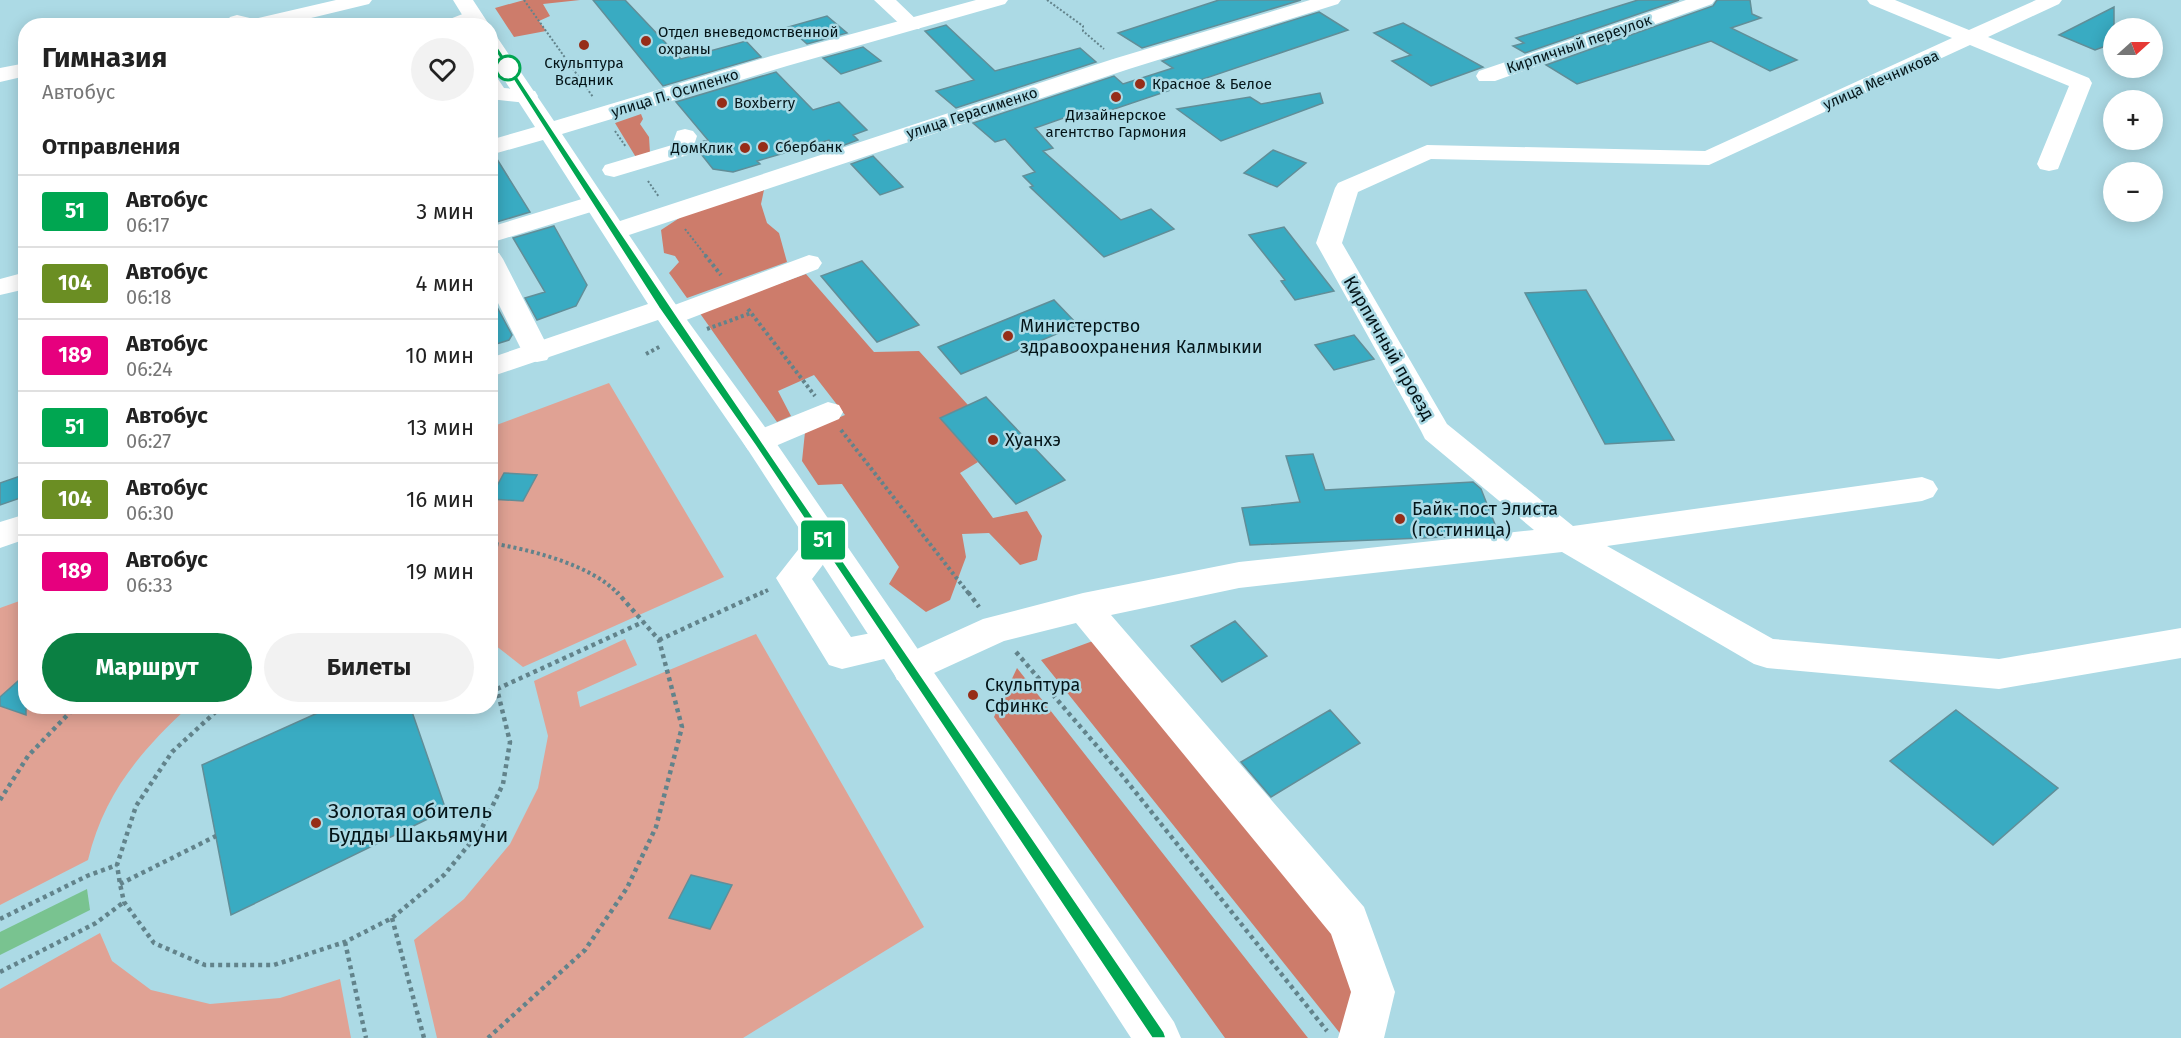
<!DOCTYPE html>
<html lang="ru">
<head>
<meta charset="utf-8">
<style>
	:root { --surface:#fff; --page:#f2f2f2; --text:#222; --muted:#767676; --line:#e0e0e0; --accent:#0b8043 }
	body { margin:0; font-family:"Fira Sans",sans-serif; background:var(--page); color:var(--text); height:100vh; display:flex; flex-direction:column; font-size:22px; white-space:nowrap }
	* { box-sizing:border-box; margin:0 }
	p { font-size:20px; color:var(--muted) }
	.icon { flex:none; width:33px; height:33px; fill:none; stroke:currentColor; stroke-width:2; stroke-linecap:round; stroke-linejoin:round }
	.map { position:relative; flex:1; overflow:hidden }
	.side { position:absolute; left:18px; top:18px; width:480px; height:696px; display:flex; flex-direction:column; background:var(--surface); border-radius:24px; box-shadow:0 3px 15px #0003 }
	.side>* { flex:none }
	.badge { padding:0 12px; border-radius:4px; font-size:21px; line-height:39px }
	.needle { width:39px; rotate:69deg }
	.fabs { position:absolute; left:2103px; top:18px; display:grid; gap:12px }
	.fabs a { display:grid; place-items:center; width:60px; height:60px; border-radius:50%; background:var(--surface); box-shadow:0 3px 15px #0003; font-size:30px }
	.map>.badge { position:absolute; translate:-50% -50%; box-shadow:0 0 0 3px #fff }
	h2 { padding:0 24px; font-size:22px; line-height:54px }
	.round { display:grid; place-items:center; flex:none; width:63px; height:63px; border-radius:32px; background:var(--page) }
	.summary { display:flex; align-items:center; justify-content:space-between; height:102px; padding:0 24px }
	h1 { font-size:28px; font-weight:700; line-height:45px }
	.cta { display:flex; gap:12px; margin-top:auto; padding:12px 24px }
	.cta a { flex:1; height:69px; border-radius:36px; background:var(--accent); color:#fff; font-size:24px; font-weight:700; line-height:69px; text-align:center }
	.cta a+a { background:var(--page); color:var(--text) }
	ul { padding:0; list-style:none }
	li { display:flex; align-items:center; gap:18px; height:72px; padding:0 24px; border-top:2px solid var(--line) }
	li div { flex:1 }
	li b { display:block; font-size:22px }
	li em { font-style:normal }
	li .badge { min-width:66px; font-weight:700; text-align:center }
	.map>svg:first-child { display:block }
	.green { fill:#e0a294; fill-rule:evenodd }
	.forest { fill:#cd7c6b }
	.water { fill:#79c390 }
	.building { fill:#39abc2; stroke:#618e98; stroke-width:1.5 }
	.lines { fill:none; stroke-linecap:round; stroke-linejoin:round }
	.path-far2 { stroke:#62838b; stroke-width:2; stroke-dasharray:2 2; stroke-linecap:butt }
	.path-far1 { stroke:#62838b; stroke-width:4; stroke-dasharray:3 3; stroke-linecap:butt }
	.path { stroke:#62838b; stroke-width:4.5; stroke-dasharray:4 4; stroke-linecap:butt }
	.minor { fill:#fff; fill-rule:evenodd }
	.major { fill:#fff; fill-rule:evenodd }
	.line { fill:#00a651; stroke:#fff; stroke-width:1.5 }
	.poi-dot { fill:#962d18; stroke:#acdae5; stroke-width:2 }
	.stop-dot { fill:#fff; stroke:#00a651; stroke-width:3 }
	.labels { text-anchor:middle; stroke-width:5; stroke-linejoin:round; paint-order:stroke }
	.far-poi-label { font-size:15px; fill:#041519; stroke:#acdae5; text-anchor:start }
	.far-street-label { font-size:15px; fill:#041519; stroke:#acdae5 }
	.poi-label { font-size:18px; fill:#041519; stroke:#acdae5; text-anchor:start }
	.street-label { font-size:18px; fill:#041519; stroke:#acdae5 }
	.near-poi-label { font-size:21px; fill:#041519; stroke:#acdae5; text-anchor:start }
</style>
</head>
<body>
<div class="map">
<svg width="2181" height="1038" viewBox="0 0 2181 1038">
	<rect width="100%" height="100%" fill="#acdae5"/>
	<!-- green -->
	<path class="green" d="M609 383 724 577 523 667 491 642V499L504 473 491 497V427Z
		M25 599V674L0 697V608Z
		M756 634 924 927 743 1038H437L414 940 464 899 510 844 538 788 548 736 534 681 625 639 637 665 577 692 580 707ZM691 875 731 885 710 929 670 917Z
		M0 706 22 714 30 706 188 707C139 753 104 794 88 860L0 905Z
		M100 933 112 961 151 990 210 1004 280 998 340 979 351 1038H0V989Z"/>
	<!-- forest -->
	<path class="forest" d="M524 0H580L543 4 550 16 539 21 546 31 514 37 495 8Z
		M641 114 643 119 640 124 649 137 650 153 637 159 615 123Z
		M764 190 761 204 767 223 779 233 787 262 687 298 669 273 679 262 675 256 664 253 661 230 687 213Z
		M806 274 874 352 919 351 968 405 940 418 978 462 960 473 993 518 1027 511 1042 536 1037 560 1020 565 989 533 962 534 966 557 950 600 926 612 889 584 899 567 842 484 818 485 802 461 805 432 845 415 814 375 778 391 791 416 777 422 699 312Z
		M1101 638 1340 922 1360 980 1343 1037 1041 660Z
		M1017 668 1308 1038H1225L994 717Z"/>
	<!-- water -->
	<path class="water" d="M87 889 90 910 0 955V932Z"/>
	<!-- building -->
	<path class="building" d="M593 0H625L681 59 746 41 761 57 663 86Z
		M1219 0H1301L1142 48 1118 33Z
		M1638 0H1679L1525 53 1513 46 1524 43 1516 38Z
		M1717 0H1750L1752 14 1761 18 1731 28 1797 60 1770 71 1711 41 1577 84 1546 65 1713 6Z
		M2114 7V43L2095 50 2059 35Z
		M1319 12 1348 30 1082 120 1075 114 1035 128 1053 148 1043 151 1121 220 1151 209 1174 229 1104 257 1030 187 1033 186 1023 176 1035 172 1005 139 995 142 973 123 1114 76 1123 84 1173 68 1162 61Z
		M827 16 847 33 807 44 788 27Z
		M1403 23 1483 67 1431 86 1392 61 1411 55 1374 33Z
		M946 25 995 71 1080 48 1096 62 956 108 936 91 974 80 925 31Z
		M863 47 881 61 841 74 823 58Z
		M776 72 813 110 839 102 867 130 853 135 858 140 836 148 829 140 757 161 760 164 733 172 713 169 697 149 705 147 701 142 708 140 676 102Z
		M1320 93 1323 103 1221 141 1177 109 1250 97 1261 104Z
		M1273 150 1306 163 1277 187 1244 173Z
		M495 156 530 212 490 224V157Z
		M873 156 903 187 880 195 851 164Z
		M554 226 587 285 576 306 537 320 525 298 545 292 513 238Z
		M1284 227 1334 291 1295 300 1281 281 1285 280 1249 235Z
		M862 261 919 325 877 342 821 276Z
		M1586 290 1674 440 1605 444 1525 293Z
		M1054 300 1078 325 961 374 938 347Z
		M497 307 512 335 509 340 490 346V309Z
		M1354 335 1374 359 1334 370 1315 345Z
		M986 397 1065 480 1016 504 940 418Z
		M1313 454 1325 490 1473 482 1481 489 1498 532 1446 537 1250 545 1242 508 1300 502 1286 456Z
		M504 473 537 475 523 501 490 499Z
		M26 474V496L0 505V483Z
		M1235 621 1267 656 1222 682 1191 646Z
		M26 674V715L0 706V697Z
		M333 706H410L446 810 231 915 202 765Z
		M1330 710 1360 743 1271 797 1241 762Z
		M1956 710 2058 788 1993 845 1890 761Z
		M691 875 732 885 710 929 669 918Z"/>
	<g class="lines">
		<!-- path-far2 -->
		<path class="path-far2" d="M524 0 593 97
			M1047 0 1083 26V31L1104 49
			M615 131 626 147
			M648 181 659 197
			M685 229 706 256"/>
		<!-- path-far1 -->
		<path class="path-far1" d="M705 255 721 275
			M748 309 815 396
			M707 329 751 313
			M646 354 661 346
			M841 430 969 594
			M490 543C528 549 593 565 618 594
			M760 594 770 589"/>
		<!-- path -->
		<path class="path" d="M968 592 979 607
			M659 640 763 592
			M1016 652 1121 774 1327 1031
			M497 689 643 622
			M222 706 172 752 136 806 117 865 120 884 124 902 154 943 205 965H274L345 942 392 918 444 875 481 830 503 784 510 742 497 689 490 683
			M0 800 28 756 76 706
			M120 884 216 836
			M392 918 424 1038
			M0 919 87 876 117 865
			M345 942 366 1038
			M0 972 96 923 124 902
			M488 1038 585 950 627 888 656 827 682 727 659 640 617 592"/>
		<!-- minor -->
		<path class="minor" d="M336 0H372L369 4 278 26H230L227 21 230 17 237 15 254 19Z
			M874 0H896L922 25 919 29H905Z
			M1686 0H1715L1712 4 1495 81H1479L1476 76 1479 71Z
			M1867 0H1895L1969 30 2036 0H2062L2059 4 1988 37 2089 78 2092 83 2058 169 2049 171 2040 169 2037 164 2069 86 1970 45 1709 165 1431 159 1358 192 1342 243 1447 424 1573 526 1922 477 1933 481 1938 489 1933 497 1922 501 1607 546 1773 639 1999 659 2181 628V658L1999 689 1767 668 1754 664 1562 552 1239 588 1111 615 1364 907 1395 992 1384 1038H1338L1351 992 1331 934 1076 623 1004 641 910 684 897 680 892 669 897 658 983 619 1083 593 1239 562 1534 530 1425 439 1421 431 1316 243 1335 188 1338 183 1427 145 1705 151 1952 38 1870 4Z
			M473 10 480 12 483 16C474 29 453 26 439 26L442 22Z
			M26 63V76L0 82V68Z
			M490 77 498 79 504 88 535 91 538 96 535 101 527 103 490 99Z
			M685 129 693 131 697 136 691 154 614 177 605 175 602 170 605 165 672 145 677 131Z
			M595 195 604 198 608 203 604 208 490 243V227Z
			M490 251 499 253 503 259 551 353 547 360 537 362 527 360 523 353 490 287Z
			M809 255 818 257 822 263 818 269 681 322 671 325 661 322 657 316 661 310Z
			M828 402 839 405 843 412 839 419 759 453 748 450 743 442 748 434Z
			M824 528 836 532 841 541 812 579 851 637 892 629 905 634 910 644 905 654 842 669 829 665 776 578 812 532Z"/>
		<!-- major -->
		<path class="major" d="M453 0H473L490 26H469Z
			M976 0H1008L1005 4 787 66 562 134 620 221 1113 59 1310 0H1341L1338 4 1129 69 629 235 674 302 770 434 1174 1022 1181 1038H1131L748 450 658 320 490 377V358L648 304 543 140 490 155V140L535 127 490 58V35L497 37 554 121 771 56Z
			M26 272V289L0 295V279Z
			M26 514V539L0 548V522Z"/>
	</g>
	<!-- line -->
	<path class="line" d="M488 40 494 41C713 375 940 702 1164 1032L1166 1038H1152L755 445 659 308Z"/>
	<!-- markers -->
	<g class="poi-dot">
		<circle cx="646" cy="41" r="6"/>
		<circle cx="584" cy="45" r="6"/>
		<circle cx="1140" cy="84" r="6"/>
		<circle cx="1116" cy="97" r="6"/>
		<circle cx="722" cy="103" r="6"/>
		<circle cx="763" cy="147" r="6"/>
		<circle cx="745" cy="148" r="6"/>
		<circle cx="1008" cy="336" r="6"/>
		<circle cx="993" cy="440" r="6"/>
		<circle cx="1400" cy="519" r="6"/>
		<circle cx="973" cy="695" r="6"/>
		<circle cx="316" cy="823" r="6"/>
	</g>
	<circle class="stop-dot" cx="508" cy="68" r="12"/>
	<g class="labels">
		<!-- far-poi labels -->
		<g class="far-poi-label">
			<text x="658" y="37">Отдел вневедомственной<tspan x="658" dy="17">охраны</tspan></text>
			<text x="584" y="68" text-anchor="middle">Скульптура<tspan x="584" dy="17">Всадник</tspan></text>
			<text x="1152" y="89">Красное &amp; Белое</text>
			<text x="734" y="108">Boxberry</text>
			<text x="1116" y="120" text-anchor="middle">Дизайнерское<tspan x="1116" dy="17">агентство Гармония</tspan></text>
			<text x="775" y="152">Сбербанк</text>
			<text x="733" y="153" text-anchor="end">ДомКлик</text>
		</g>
		<!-- far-street labels -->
		<g class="far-street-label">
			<text transform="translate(1579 44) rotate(-19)" y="5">Кирпичный переулок</text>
			<text transform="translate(1881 80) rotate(-24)" y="5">улица Мечникова</text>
			<text transform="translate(675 93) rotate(-17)" y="5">улица П. Осипенко</text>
			<text transform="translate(972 113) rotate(-18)" y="5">улица Герасименко</text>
		</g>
		<!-- poi labels -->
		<g class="poi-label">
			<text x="1020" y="332">Министерство<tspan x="1020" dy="21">здравоохранения Калмыкии</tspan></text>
			<text x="1005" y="446">Хуанхэ</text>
			<text x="1412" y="515">Байк-пост Элиста<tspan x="1412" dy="21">(гостиница)</tspan></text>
			<text x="985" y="691">Скульптура<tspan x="985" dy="21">Сфинкс</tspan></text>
		</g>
		<!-- street labels -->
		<g class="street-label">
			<text transform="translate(1389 348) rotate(60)" y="6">Кирпичный проезд</text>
		</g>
		<!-- near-poi labels -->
		<g class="near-poi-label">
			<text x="328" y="818">Золотая обитель<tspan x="328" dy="24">Будды Шакьямуни</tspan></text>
		</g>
	</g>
</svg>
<div class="fabs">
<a><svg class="needle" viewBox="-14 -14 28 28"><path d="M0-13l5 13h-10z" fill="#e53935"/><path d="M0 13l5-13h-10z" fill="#767676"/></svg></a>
<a>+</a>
<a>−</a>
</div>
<b class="badge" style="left:823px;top:540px;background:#00a651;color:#fff">51</b>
<section class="side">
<div class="summary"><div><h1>Гимназия</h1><p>Автобус</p></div><a class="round"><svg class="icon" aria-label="heart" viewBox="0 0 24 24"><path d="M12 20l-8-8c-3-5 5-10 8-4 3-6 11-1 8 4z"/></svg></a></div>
<h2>Отправления</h2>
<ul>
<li><span class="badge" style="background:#00a651;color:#fff">51</span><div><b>Автобус</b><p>06:17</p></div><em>3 мин</em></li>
<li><span class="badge" style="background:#6b8e23;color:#fff">104</span><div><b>Автобус</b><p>06:18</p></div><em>4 мин</em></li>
<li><span class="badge" style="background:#e6007e;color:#fff">189</span><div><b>Автобус</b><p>06:24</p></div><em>10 мин</em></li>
<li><span class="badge" style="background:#00a651;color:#fff">51</span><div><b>Автобус</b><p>06:27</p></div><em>13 мин</em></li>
<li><span class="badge" style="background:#6b8e23;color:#fff">104</span><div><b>Автобус</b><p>06:30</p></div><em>16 мин</em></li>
<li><span class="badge" style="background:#e6007e;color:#fff">189</span><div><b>Автобус</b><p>06:33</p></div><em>19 мин</em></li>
</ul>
<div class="cta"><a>Маршрут</a><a>Билеты</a></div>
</section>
</div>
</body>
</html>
